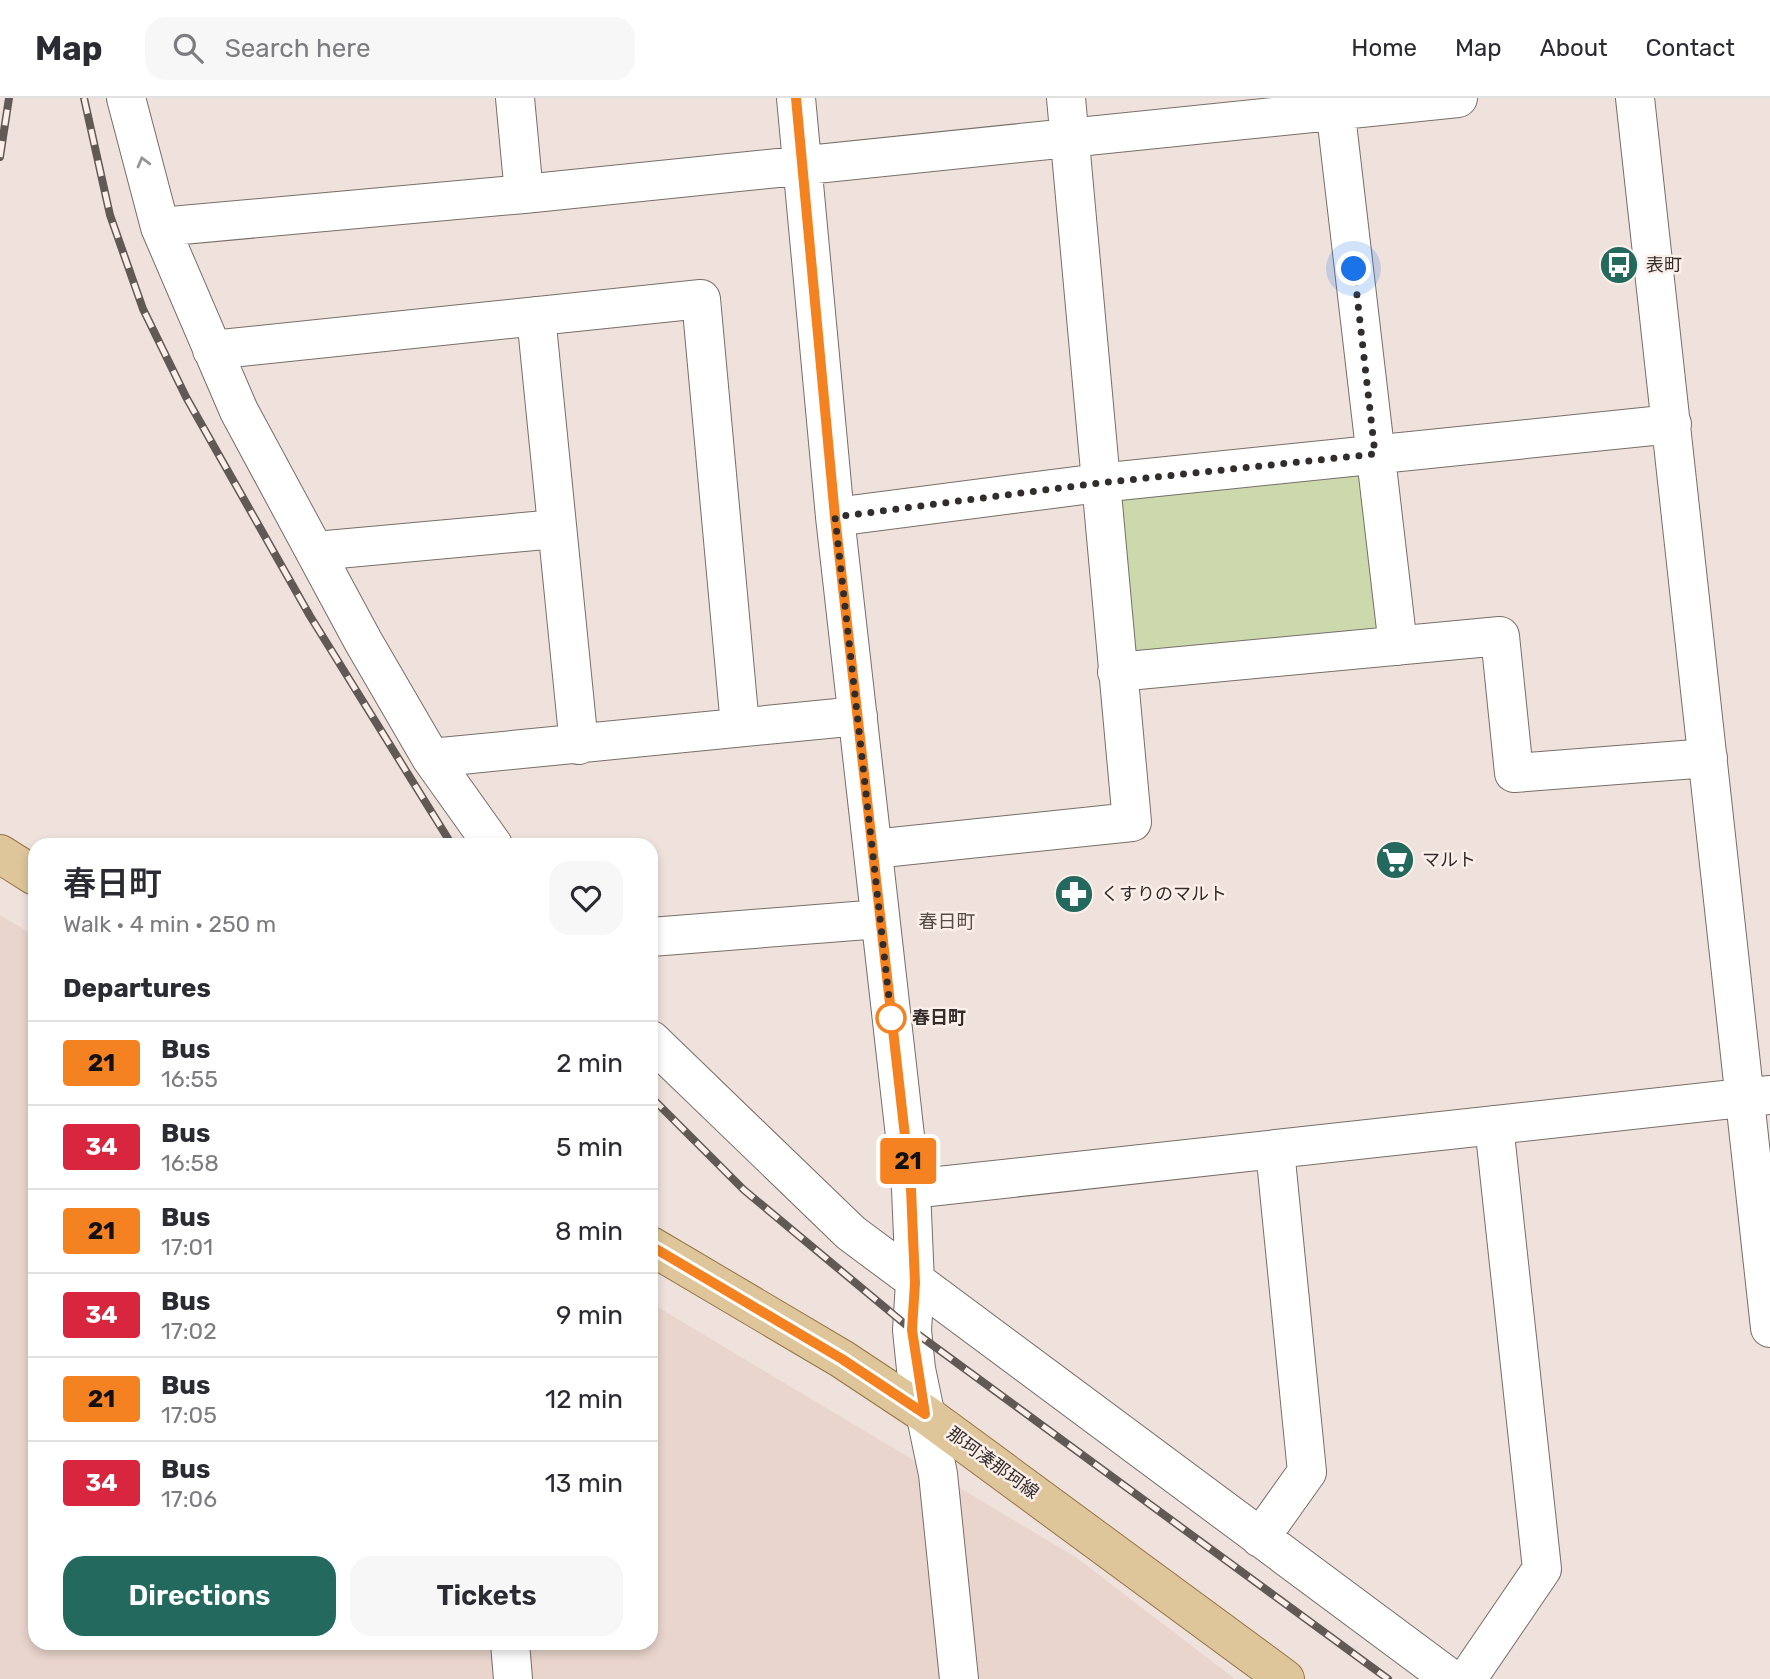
<!DOCTYPE html>
<html lang="en">
<head>
<meta charset="utf-8">
<style>
	:root { --surface:#fff; --page:#f7f7f7; --text:#2b2b33; --muted:#7c7c81; --line:#e1e1e2; --accent:#23695d }
	body { margin:0; font-family:Rubik,"Noto Sans JP",sans-serif; background:var(--page); color:var(--text); height:100vh; display:flex; flex-direction:column; font-size:26px; white-space:nowrap }
	* { box-sizing:border-box; margin:0 }
	p { font-size:23px; color:var(--muted) }
	.icon { flex:none; width:38px; height:38px; fill:none; stroke:currentColor; stroke-width:2; stroke-linecap:round; stroke-linejoin:round }
	.map { position:relative; flex:1; overflow:hidden }
	.panel { position:absolute; left:28px; top:740px; width:630px; height:812px; display:flex; flex-direction:column; background:var(--surface); border-radius:21px; box-shadow:0 4px 10px #0003 }
	.panel>* { flex:none }
	.badge { padding:0 14px; border-radius:5px; font-size:24px; line-height:46px }
	.you { position:absolute; width:35px; height:35px; margin:-18px; border:5px solid #fff; border-radius:50%; background:#1a73e8; box-shadow:0 0 0 10px #1a73e833 }
	.map>.badge { position:absolute; translate:-50% -50%; box-shadow:0 0 0 4px #fff }
	h2 { padding:0 35px; font-size:26px; line-height:63px }
	.round { display:grid; place-items:center; flex:none; width:74px; height:74px; border-radius:21px; background:var(--page) }
	.head { display:flex; align-items:center; justify-content:space-between; height:119px; padding:0 35px }
	h1 { font-size:33px; font-weight:600; line-height:52px }
	.primary-button { display:flex; gap:14px; margin-top:auto; padding:14px 35px }
	.primary-button a { flex:1; height:80px; border-radius:21px; background:var(--accent); color:#fff; font-size:28px; font-weight:600; line-height:80px; text-align:center }
	.primary-button a+a { background:var(--page); color:var(--text) }
	ul { padding:0; list-style:none }
	li { display:flex; align-items:center; gap:21px; height:84px; padding:0 35px; border-top:2px solid var(--line) }
	li div { flex:1 }
	li b { display:block; font-size:26px }
	li em { font-style:normal }
	li .badge { min-width:77px; font-weight:700; text-align:center }
	header { display:flex; align-items:center; gap:42px; box-sizing:border-box; height:98px; padding:0 35px; background:var(--surface); border-bottom:2px solid var(--line) }
	header strong { font-size:33px }
	nav { display:flex; gap:38px; margin-inline-start:auto; font-size:24px }
	.search { width:490px; height:63px; background:var(--page); display:flex; align-items:center; gap:18px; box-sizing:border-box; padding:0 24px; border-radius:21px; color:var(--muted); font-size:26px }
	.map>svg:first-child { display:block }
	.built { fill:#e9d5cc }
	.green { fill:#cbd9ac }
	.lines { fill:none; stroke-linecap:round; stroke-linejoin:round }
	.minor-casing { stroke:#786d68; stroke-width:40 }
	.major-casing { stroke:#947647; stroke-width:40 }
	.minor { stroke:#fff; stroke-width:38 }
	.major { stroke:#dfc59a; stroke-width:38 }
	.rail-casing { stroke:#605956; stroke-width:8 }
	.rail { stroke:#fcefe9; stroke-width:5; stroke-dasharray:16; stroke-linecap:butt }
	.oneway { stroke:#989695 }
	.line-casing { stroke:#fff; stroke-width:16 }
	.line { stroke:#f58220; stroke-width:10 }
	.walk { stroke:#322d2b; stroke-width:7; stroke-dasharray:0 12.6 }
	.stop-dot { fill:#fff; stroke:#f58220; stroke-width:3.5 }
	.labels { text-anchor:middle; stroke-width:5; stroke-linejoin:round; paint-order:stroke }
	.poi-label { font-size:18px; fill:#322d2b; stroke:#fcefe9; text-anchor:start }
	.stop-label { font-size:18px; font-weight:bold; fill:#322d2b; stroke:#fcefe9; text-anchor:start }
	.street-label { font-size:18px; fill:#322d2b; stroke:#fcefe9 }
	.neighbourhood-label { font-size:19px; fill:#574d48; stroke:#fcefe9 }
</style>
</head>
<body>
<header>
<strong>Map</strong>
<div class="search"><svg class="icon" aria-label="search" viewBox="0 0 24 24"><circle cx="10" cy="10" r="6"/><path d="M15 15l6 6"/></svg>Search here</div>
<nav><a>Home</a><a>Map</a><a>About</a><a>Contact</a></nav>
</header>
<div class="map">
<svg width="1770" height="1581" viewBox="0 0 1770 1581">
	<rect width="100%" height="100%" fill="#efe2dc"/>
	<!-- built -->
	<path class="built" d="M0 817 35 838V1545H651V1205L1077 1460 1235 1581H0Z"/>
	<!-- green -->
	<path class="green" d="M1375 356 1398 548 1117 574 1099 385Z"/>
	<g class="lines">
		<!-- minor casing -->
		<g class="minor-casing">
			<path id="minor" d="M126 0 160 129 239 313 363 543 431 660 493 747
				M515 0 524 96
				M796 0 835 419 911 1091 915 1185 912 1232 916 1271 938 1376 959 1581
				M1334 0 1398 548
				M1635 0 1770 1230
				M160 129 524 96 1458 0
				M536 218 579 647
				M212 252 701 201 740 628
				M835 419 1099 385 1672 326
				M316 453 556 431
				M1117 574 1500 538 1514 675 1708 660
				M431 660 858 618
				M873 751 1132 724 1066 0
				M651 839 880 821
				M651 942 851 1135 1451 1581
				M911 1091 1770 997
				M1260 1440 1307 1374 1275 1052
				M510 1545 513 1581
				M1467 1581 1542 1471 1494 1027"/>
		</g>
		<!-- major casing -->
		<g class="major-casing">
			<path id="major" d="M0 756 35 778
				M651 1148 842 1261 925 1316 1285 1581"/>
		</g>
		<!-- minor -->
		<use href="#minor" class="minor"/>
		<!-- major -->
		<use href="#major" class="major"/>
		<!-- rail casing -->
		<g class="rail-casing">
			<path id="rail" d="M84 0 110 117 143 211 186 299 310 518 452 747
				M0 59 9 0
				M651 999 744 1092 912 1232 1388 1581"/>
		</g>
		<!-- rail -->
		<use href="#rail" class="rail"/>
	</g>
	<!-- one-way arrows -->
	<defs><path id="oneway-chevron" d="M-2-3.5L2.5 0L-2 3.5" fill="none" stroke-width="1.6" stroke-linecap="round" stroke-linejoin="round" transform="scale(1.75)"/></defs>
	<use class="oneway" href="#oneway-chevron" transform="translate(143 64) rotate(-105)"/>
	<g class="lines">
		<!-- line casing -->
		<g class="line-casing">
			<path id="line" d="M651 1148 842 1261 925 1316 912 1232 915 1185 911 1091 835 419 796 0"/>
		</g>
		<!-- line -->
		<use href="#line" class="line"/>
		<!-- walk -->
		<path class="walk" d="M891 920 892 927 835 419 1099 385 1375 356 1354 171"/>
	</g>
	<!-- icons -->
	<defs>
		<g id="bus-disc" transform="scale(2.0125)"><circle r="9.5" fill="#23695d" stroke="#fcefe9"/><path d="M-5-6H5V4H4V6H2V4H-2V6H-4V4H-5ZM-3.5-4V0h7V-4ZM-3.5 1.2v1.5H-2V1.2ZM2 1.2v1.5H3.5V1.2Z" fill="#fff"/></g>
		<g id="supermarket-disc" transform="scale(2.0125)"><circle r="9.5" fill="#23695d" stroke="#fcefe9"/><path d="M-6-5.5h2.5l.6 2H6L4.5 2H-2.5L-4.4-4H-6ZM-1.5 3.2a1.3 1.3 0 1 0 .1 0ZM3 3.2a1.3 1.3 0 1 0 .1 0Z" fill="#fff"/></g>
		<g id="pharmacy-disc" transform="scale(2.0125)"><circle r="9.5" fill="#23695d" stroke="#fcefe9"/><path d="M-2-6h4v4h4v4h-4v4h-4v-4h-4v-4h4Z" fill="#fff"/></g>
	</defs>
	<g fill-rule="evenodd">
		<use href="#bus-disc" x="1619" y="167"/>
		<use href="#supermarket-disc" x="1395" y="762"/>
		<use href="#pharmacy-disc" x="1074" y="796"/>
	</g>
	<!-- markers -->
	<circle class="stop-dot" cx="891" cy="920" r="14"/>
	<g class="labels">
		<!-- poi labels -->
		<g class="poi-label">
			<text x="1646" y="173">表町</text>
			<text x="1422" y="768">マルト</text>
			<text x="1101" y="802">くすりのマルト</text>
		</g>
		<!-- stop labels -->
		<g class="stop-label">
			<text x="912" y="926">春日町</text>
		</g>
		<!-- street labels -->
		<g class="street-label">
			<text transform="translate(993 1365) rotate(36)" y="6">那珂湊那珂線</text>
		</g>
		<!-- neighbourhood labels -->
		<g class="neighbourhood-label">
			<text x="947" y="830">春日町</text>
		</g>
	</g>
</svg>
<div class="you" style="left:1354px;top:171px"></div>
<b class="badge" style="left:908px;top:1063px;background:#f58220;color:#111">21</b>
<section class="panel">
<div class="head"><div><h1>春日町</h1><p>Walk · 4 min · 250 m</p></div><a class="round"><svg class="icon" aria-label="heart" viewBox="0 0 24 24"><path d="M12 20l-8-8c-3-5 5-10 8-4 3-6 11-1 8 4z"/></svg></a></div>
<h2>Departures</h2>
<ul>
<li><span class="badge" style="background:#f58220;color:#111">21</span><div><b>Bus</b><p>16:55</p></div><em>2 min</em></li>
<li><span class="badge" style="background:#d7263d;color:#fff">34</span><div><b>Bus</b><p>16:58</p></div><em>5 min</em></li>
<li><span class="badge" style="background:#f58220;color:#111">21</span><div><b>Bus</b><p>17:01</p></div><em>8 min</em></li>
<li><span class="badge" style="background:#d7263d;color:#fff">34</span><div><b>Bus</b><p>17:02</p></div><em>9 min</em></li>
<li><span class="badge" style="background:#f58220;color:#111">21</span><div><b>Bus</b><p>17:05</p></div><em>12 min</em></li>
<li><span class="badge" style="background:#d7263d;color:#fff">34</span><div><b>Bus</b><p>17:06</p></div><em>13 min</em></li>
</ul>
<div class="primary-button"><a>Directions</a><a>Tickets</a></div>
</section>
</div>
</body>
</html>
